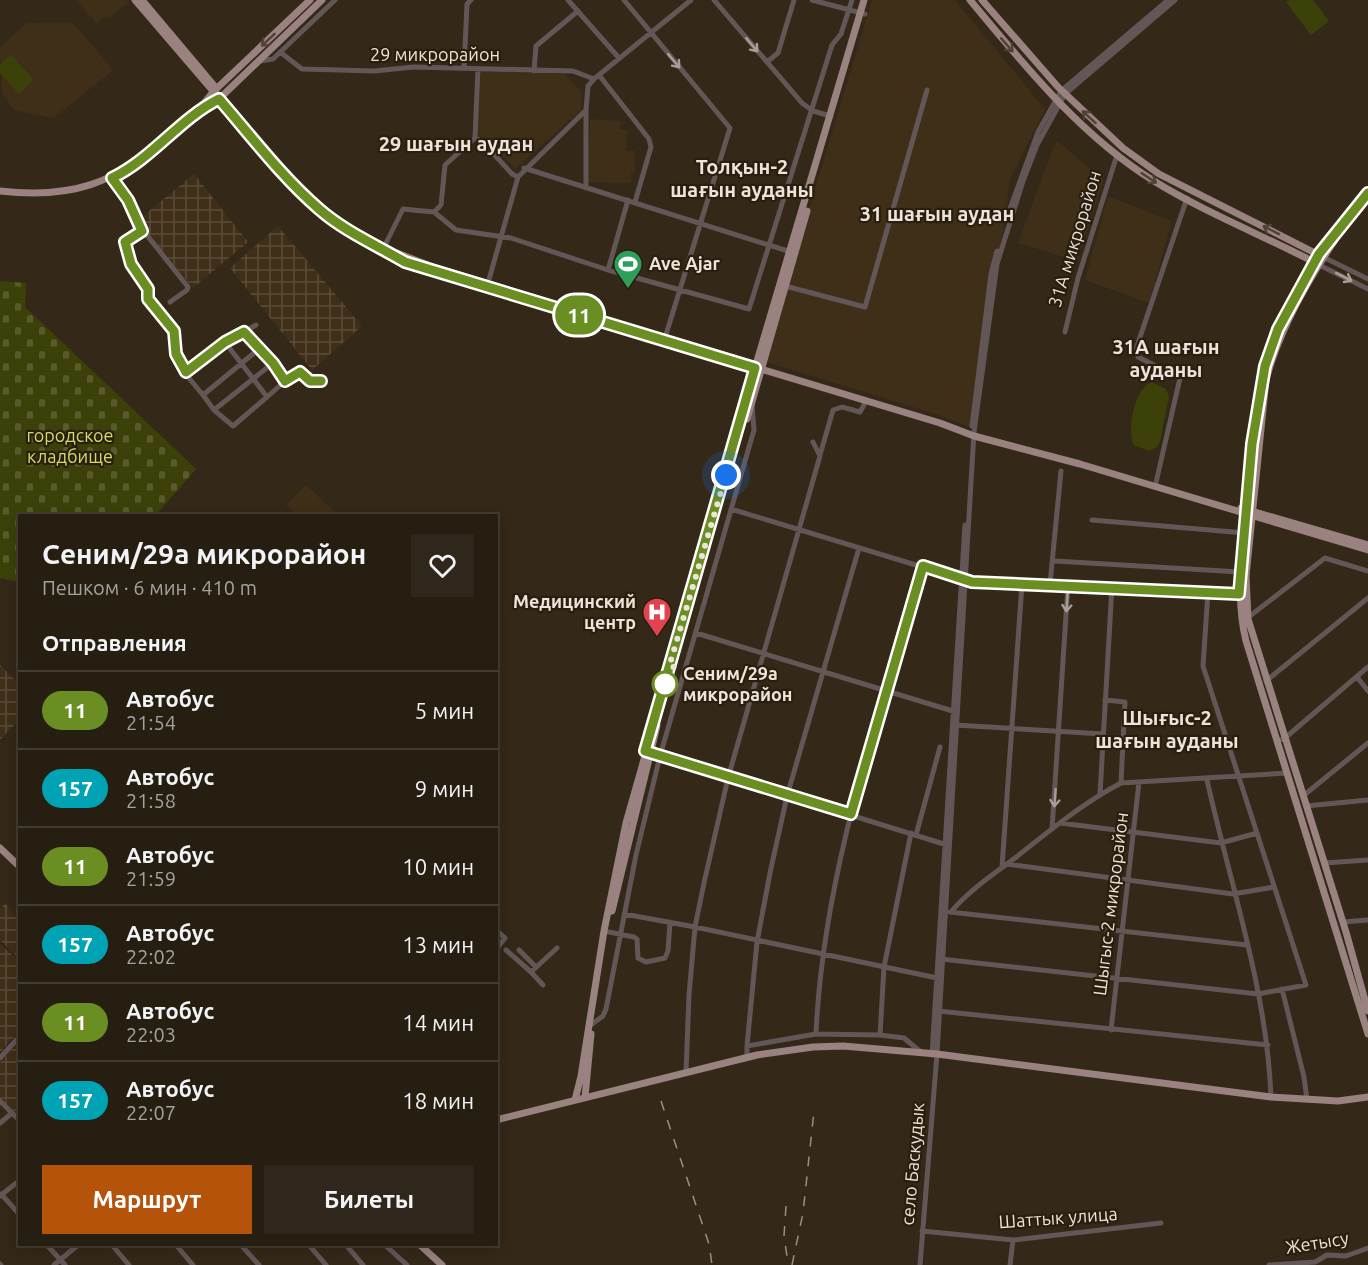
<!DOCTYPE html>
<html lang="ru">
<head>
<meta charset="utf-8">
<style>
	:root { --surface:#271e12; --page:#2f271b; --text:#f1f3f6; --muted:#a4a29f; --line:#433c32; --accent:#b45309 }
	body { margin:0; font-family:Ubuntu,sans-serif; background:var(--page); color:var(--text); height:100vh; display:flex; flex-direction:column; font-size:22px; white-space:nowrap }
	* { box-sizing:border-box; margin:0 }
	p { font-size:20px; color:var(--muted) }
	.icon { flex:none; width:33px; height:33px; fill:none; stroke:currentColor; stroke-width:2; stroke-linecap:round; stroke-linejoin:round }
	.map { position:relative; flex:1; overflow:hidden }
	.drawer { position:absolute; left:18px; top:514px; width:480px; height:732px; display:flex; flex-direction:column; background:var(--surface); border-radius:0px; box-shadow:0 3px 15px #0003,0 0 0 2px var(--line) }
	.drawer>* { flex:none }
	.badge { padding:0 12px; border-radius:20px; font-size:21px; line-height:39px }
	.you { position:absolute; width:30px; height:30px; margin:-15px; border:4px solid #fff; border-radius:50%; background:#1a73e8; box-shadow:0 0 0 9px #1a73e833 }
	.map>.badge { position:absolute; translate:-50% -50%; box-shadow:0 0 0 3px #fff }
	h2 { padding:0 24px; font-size:22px; line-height:54px }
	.round { display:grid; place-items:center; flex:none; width:63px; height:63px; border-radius:0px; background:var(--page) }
	.summary { display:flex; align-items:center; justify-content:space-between; height:102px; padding:0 24px }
	h1 { font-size:28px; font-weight:700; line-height:45px }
	.action { display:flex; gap:12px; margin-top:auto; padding:12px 24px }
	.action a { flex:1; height:69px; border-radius:0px; background:var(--accent); color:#fff; font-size:24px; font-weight:700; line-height:69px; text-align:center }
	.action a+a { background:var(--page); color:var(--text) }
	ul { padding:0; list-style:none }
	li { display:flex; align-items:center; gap:18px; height:78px; padding:0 24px; border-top:2px solid var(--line) }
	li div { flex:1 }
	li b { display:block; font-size:22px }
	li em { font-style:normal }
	li .badge { min-width:66px; font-weight:700; text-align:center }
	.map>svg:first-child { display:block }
	.built { fill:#3f2f19 }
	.industrial { fill:url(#industrial-grid) }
	.grass { fill:#3c410a }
	.cemetery { fill:url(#cemetery-stones) }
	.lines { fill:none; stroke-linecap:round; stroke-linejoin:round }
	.minor { stroke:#625756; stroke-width:5 }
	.major { stroke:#998280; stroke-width:7 }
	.rail { stroke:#998f82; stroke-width:1.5; stroke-dasharray:10 10; stroke-linecap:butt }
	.oneway { stroke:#514136 }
	.oneway2 { stroke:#a79e98 }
	.line-casing { stroke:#fff; stroke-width:14 }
	.line { stroke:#6b8e23; stroke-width:9 }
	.walk { stroke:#ece4da; stroke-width:6; stroke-dasharray:0 10.8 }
	.stop-dot { fill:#fff; stroke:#6b8e23; stroke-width:3 }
	.labels { text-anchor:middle; stroke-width:4.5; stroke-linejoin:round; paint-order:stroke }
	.street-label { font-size:18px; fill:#ece4da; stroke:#2a1e0e }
	.poi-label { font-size:18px; font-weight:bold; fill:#ece4da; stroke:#2a1e0e; text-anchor:start }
	.park-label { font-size:18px; fill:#cfdc68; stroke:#2a1e0e }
	.stop-label { font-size:18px; font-weight:bold; fill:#ece4da; stroke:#2a1e0e; text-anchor:start }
	.neighbourhood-label { font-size:20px; font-weight:bold; fill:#ece4da; stroke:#2a1e0e }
</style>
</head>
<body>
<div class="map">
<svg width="1368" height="1265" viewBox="0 0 1368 1265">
	<defs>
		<pattern id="industrial-grid" width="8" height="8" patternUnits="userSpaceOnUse" patternTransform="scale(1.5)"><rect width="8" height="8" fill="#3f2f19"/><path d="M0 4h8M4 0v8" fill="none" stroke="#5b4d3a"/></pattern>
		<pattern id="cemetery-stones" width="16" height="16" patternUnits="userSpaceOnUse" patternTransform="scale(1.5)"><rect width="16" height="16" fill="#3c410a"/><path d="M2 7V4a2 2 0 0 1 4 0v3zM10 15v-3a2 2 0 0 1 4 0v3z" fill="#585c2d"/></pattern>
	</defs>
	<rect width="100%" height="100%" fill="#342818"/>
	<!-- built -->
	<path class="built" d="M76 0H128L130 2 109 18 106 15 97 24Z
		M872 0H955L1045 109 1010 179 975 429 936 414 763 361Z
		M72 22 113 70 54 118 14 110 2 93 0 47 27 23Z
		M481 71 564 73 582 92 581 110 515 169 487 139 477 135Z
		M590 119 621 121 619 129 627 130 626 150 635 151V172H631V183L588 182Z
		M1056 140 1104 180 1077 261 1018 243Z
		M1108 196 1172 221 1149 303 1085 280Z
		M306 485 339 516H299L286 505Z"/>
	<!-- industrial -->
	<path class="industrial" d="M194 174 248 242 193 288 137 221Z
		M278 226 362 326 312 370 230 268Z
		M0 665 20 685 19 720 0 740Z
		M5 903 19 921V958L0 940V909Z
		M0 944 20 962 19 1031 0 1053Z
		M19 1041V1120L0 1101V1063Z"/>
	<!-- grass -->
	<path class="grass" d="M1289 0H1313L1329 21 1311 35 1286 2Z
		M11 54 34 80 19 94 0 73V65Z
		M1152 382 1166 389 1169 397 1160 441 1157 447 1149 451 1134 445C1126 430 1135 387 1152 382Z"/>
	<!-- cemetery -->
	<path class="cemetery" d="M0 281 26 283 25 307 196 469 155 516H20L19 582 0 578Z"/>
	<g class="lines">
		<!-- minor -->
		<path class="minor" d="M568 0 619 58
			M624 0 730 128 664 341
			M714 0 802 103 813 111 830 116
			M812 0 865 14
			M280 52 302 69 374 71 414 67 573 71 594 79
			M260 61 273 59 335 0
			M767 62 778 53 794 0
			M464 68 467 4 471 0
			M534 71 536 46 578 11
			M599 75 649 139 651 147 635 202
			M586 110V188
			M475 138 482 141 512 174 518 177
			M524 168 791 252
			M112 178 128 200 138 224 188 287 187 290 170 302
			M434 212 456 230 511 238 608 270 749 309 832 45 841 34 852 0
			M1008 214 1038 132 1061 91 1168 0
			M143 231 125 242 131 264 148 289V299L174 331 176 356 188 377 203 395
			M384 247 403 209 434 212 441 205 445 165 475 138 478 69
			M1323 257 1368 279
			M1319 265 1368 289
			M608 270 628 200
			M488 283 518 177 586 110 588 86 594 79 691 0
			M785 286 865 307 927 90
			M256 325 244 332 259 349
			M1065 332 1078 278 1117 155
			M225 342 244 332
			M186 372 225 342C239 361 253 378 267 397L233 426 214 410 273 363 285 381 300 372 311 381H321
			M267 397 285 381
			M214 410 203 395 254 353 259 349 273 363
			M972 426 991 274 997 251
			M820 455 833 410 842 407 860 412 866 401
			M1155 487 1180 378 1138 357 1136 349 1187 198
			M731 509 972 582 1068 585 1052 829
			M1092 520 1245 533
			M1055 561 1240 572
			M1050 584 1061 471
			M1208 592 1239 594
			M1246 619 1325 558 1368 571
			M696 633 956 712
			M1357 677 1368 691
			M1266 681 1368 598
			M1105 700 1125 702 1121 783
			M955 725 1103 734
			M1278 741 1285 738 1368 667
			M647 752 947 845
			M1207 780C1230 884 1267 990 1271 1097
			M1100 794 1112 586
			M1303 796 1368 743
			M1306 806 1368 800
			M1060 823 1221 843 1257 833
			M916 835 940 747
			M1324 863 1368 860
			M1006 864 1233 894 1274 887
			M1002 867 1022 584
			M950 912 1247 945
			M951 912C968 891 994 874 1015 858 1049 831 1083 803 1121 783L1288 773
			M624 914 695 927 937 978
			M1343 922 1368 920
			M496 930 505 938 498 947 496 945
			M604 931 634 937 637 939 638 958 646 962 665 958 668 951 670 922
			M506 950 531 972
			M519 950 536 967
			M941 959 1258 994 1306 985 1203 666 1208 592 1068 585
			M543 985 531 972 557 948
			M1282 989 1304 1077 1307 1100
			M938 1011 1268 1045
			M588 1027 603 1016 606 1009 636 855 660 756 754 430 752 405
			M1111 1030 1139 782
			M816 1034C823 874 878 719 923 566
			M880 1035 884 967 911 833
			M747 1046 757 942 770 873 787 796 859 548
			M932 1055 965 525
			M0 1058 20 1036
			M747 1058V1046L816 1034 880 1035 904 1038 922 1053
			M686 1072 689 995 695 927 704 883 728 778 820 456 813 442
			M0 1101 20 1121
			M0 1123 12 1113
			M1 1194 20 1215
			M0 1196 20 1180
			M922 1231 1013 1240 1161 1223
			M47 1245 65 1265
			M112 1245 129 1265
			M176 1245 193 1265
			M241 1245 259 1265
			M309 1245 326 1265
			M346 1245 363 1265
			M385 1245 407 1265
			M0 1264 1 1265
			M54 1265 78 1245
			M920 1265 937 1054 974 432 997 264 1023 181 1037 145 1065 94 1175 0
			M1010 1265 1013 1240
			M1269 1265 1315 1262 1327 1255 1346 1256 1368 1248"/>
		<!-- major -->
		<path class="major" d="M135 0 286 176 319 209 355 234 405 262 940 423 974 436 1080 464 1368 550
			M142 0 216 88
			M970 0C1024 65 1081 136 1154 181 1204 212 1264 236 1316 263
			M982 0 1058 87 1123 148 1159 174 1321 256
			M204 107 219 99 322 0
			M0 191C71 199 115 184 168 137 185 123 200 110 213 92L310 0
			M1368 193C1324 246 1279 305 1263 373 1253 418 1251 464 1247 509 1243 555 1235 596 1246 641L1368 1034
			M1335 240C1306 283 1279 330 1266 380L1246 576 1248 619 1346 932 1368 1011
			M397 253 433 267 555 304
			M747 419 807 211
			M1241 508 1368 545
			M0 848 20 867
			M612 911 657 726
			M585 1097 591 1034
			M575 1100 581 1076 604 931 626 823 755 368 864 0
			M496 1120 757 1055 813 1047 843 1046 937 1054 1271 1097 1338 1101 1368 1097
			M420 1245 442 1265"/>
		<!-- rail -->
		<path class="rail" d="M661 1101 709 1244 712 1265
			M786 1206 784 1236 788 1263
			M792 1265 803 1213 814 1111"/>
	</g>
	<!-- one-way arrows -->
	<defs><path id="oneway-shaft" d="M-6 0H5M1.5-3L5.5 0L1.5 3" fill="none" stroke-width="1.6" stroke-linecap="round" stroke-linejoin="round" transform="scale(1.5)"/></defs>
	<g class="oneway">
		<use href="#oneway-shaft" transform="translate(268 40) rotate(137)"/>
		<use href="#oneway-shaft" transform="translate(1007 45) rotate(49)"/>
		<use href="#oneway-shaft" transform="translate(1089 117) rotate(-138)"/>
		<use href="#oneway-shaft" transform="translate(1149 178) rotate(34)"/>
		<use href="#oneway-shaft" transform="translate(1271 230) rotate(-153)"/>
	</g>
	<g class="oneway2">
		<use href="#oneway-shaft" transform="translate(752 45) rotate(50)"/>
		<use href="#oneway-shaft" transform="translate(674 61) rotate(50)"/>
		<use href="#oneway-shaft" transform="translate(1344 277) rotate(27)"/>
		<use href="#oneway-shaft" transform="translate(1067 603) rotate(94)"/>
		<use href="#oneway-shaft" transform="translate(1055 798) rotate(94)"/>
	</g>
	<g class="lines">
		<!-- line casing -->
		<g class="line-casing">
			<path id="line" d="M321 381H310L300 372 285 381 273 363 244 332 225 342 186 372 176 354 174 331 148 299V289L131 264 125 242 142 231 128 200 112 178C153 158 179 119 219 99 251 136 282 177 319 209 344 231 376 245 405 262L755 368 645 751 851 814 923 566 972 582 1239 594 1252 444 1265 366 1278 329 1319 254 1368 193"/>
		</g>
		<!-- line -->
		<use href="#line" class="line"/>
		<!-- walk -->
		<path class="walk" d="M665 684H669L675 661 671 660 726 475"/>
	</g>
	<!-- icons -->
	<defs>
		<g id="stadium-pin" transform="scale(1.5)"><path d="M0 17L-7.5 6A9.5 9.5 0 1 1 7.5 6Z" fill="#2e9e5b" stroke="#2a1e0e"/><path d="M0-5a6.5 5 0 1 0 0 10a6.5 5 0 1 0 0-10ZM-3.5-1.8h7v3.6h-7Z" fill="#fff"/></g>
		<g id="hospital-pin" transform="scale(1.5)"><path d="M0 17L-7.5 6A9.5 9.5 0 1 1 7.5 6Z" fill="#e0444e" stroke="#2a1e0e"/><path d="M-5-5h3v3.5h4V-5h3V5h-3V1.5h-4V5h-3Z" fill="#fff"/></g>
	</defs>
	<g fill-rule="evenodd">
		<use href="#stadium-pin" x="628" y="264"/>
		<use href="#hospital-pin" x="657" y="612"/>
	</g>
	<!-- markers -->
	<circle class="stop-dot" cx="665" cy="684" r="12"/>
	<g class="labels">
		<!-- street labels -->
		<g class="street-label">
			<text x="435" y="61">29 микрорайон</text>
			<text transform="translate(1075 239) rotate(-73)" y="6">31А микрорайон</text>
			<text transform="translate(1111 904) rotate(-83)" y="6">Шыгыс-2 микрорайон</text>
			<text transform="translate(913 1164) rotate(-85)" y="6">село Баскудык</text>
			<text transform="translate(1058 1218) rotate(-4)" y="6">Шаттык улица</text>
			<text transform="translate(1317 1243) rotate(-9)" y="6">Жетысу</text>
		</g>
		<!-- poi labels -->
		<g class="poi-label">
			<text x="649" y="270">Ave Ajar</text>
			<text x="636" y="608" text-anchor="end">Медицинский<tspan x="636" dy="21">центр</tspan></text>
		</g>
		<!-- park labels -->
		<g class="park-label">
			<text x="70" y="442">городское<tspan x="70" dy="21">кладбище</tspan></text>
		</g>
		<!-- stop labels -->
		<g class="stop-label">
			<text x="683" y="680">Сеним/29а<tspan x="683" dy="21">микрорайон</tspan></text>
		</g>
		<!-- neighbourhood labels -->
		<g class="neighbourhood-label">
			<text x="456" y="151">29 шағын аудан</text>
			<text x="742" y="174">Толқын-2<tspan x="742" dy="23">шағын ауданы</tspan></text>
			<text x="937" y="221">31 шағын аудан</text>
			<text x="1166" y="354">31А шағын<tspan x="1166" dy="23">ауданы</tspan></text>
			<text x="1167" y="725">Шығыс-2<tspan x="1167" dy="23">шағын ауданы</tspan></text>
		</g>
	</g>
</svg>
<div class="you" style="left:726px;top:475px"></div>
<b class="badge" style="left:579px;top:315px;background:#6b8e23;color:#fff">11</b>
<section class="drawer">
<div class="summary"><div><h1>Сеним/29а микрорайон</h1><p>Пешком · 6 мин · 410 m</p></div><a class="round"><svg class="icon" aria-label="heart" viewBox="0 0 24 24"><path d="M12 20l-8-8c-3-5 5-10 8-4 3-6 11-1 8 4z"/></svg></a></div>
<h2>Отправления</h2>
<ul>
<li><span class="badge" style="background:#6b8e23;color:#fff">11</span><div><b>Автобус</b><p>21:54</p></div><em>5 мин</em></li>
<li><span class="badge" style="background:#00a3b4;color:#fff">157</span><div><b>Автобус</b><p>21:58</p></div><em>9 мин</em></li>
<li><span class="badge" style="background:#6b8e23;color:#fff">11</span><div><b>Автобус</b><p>21:59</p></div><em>10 мин</em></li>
<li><span class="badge" style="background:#00a3b4;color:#fff">157</span><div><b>Автобус</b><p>22:02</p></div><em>13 мин</em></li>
<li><span class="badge" style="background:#6b8e23;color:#fff">11</span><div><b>Автобус</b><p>22:03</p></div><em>14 мин</em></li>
<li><span class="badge" style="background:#00a3b4;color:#fff">157</span><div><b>Автобус</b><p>22:07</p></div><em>18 мин</em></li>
</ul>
<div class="action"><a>Маршрут</a><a>Билеты</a></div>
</section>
</div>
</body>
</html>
